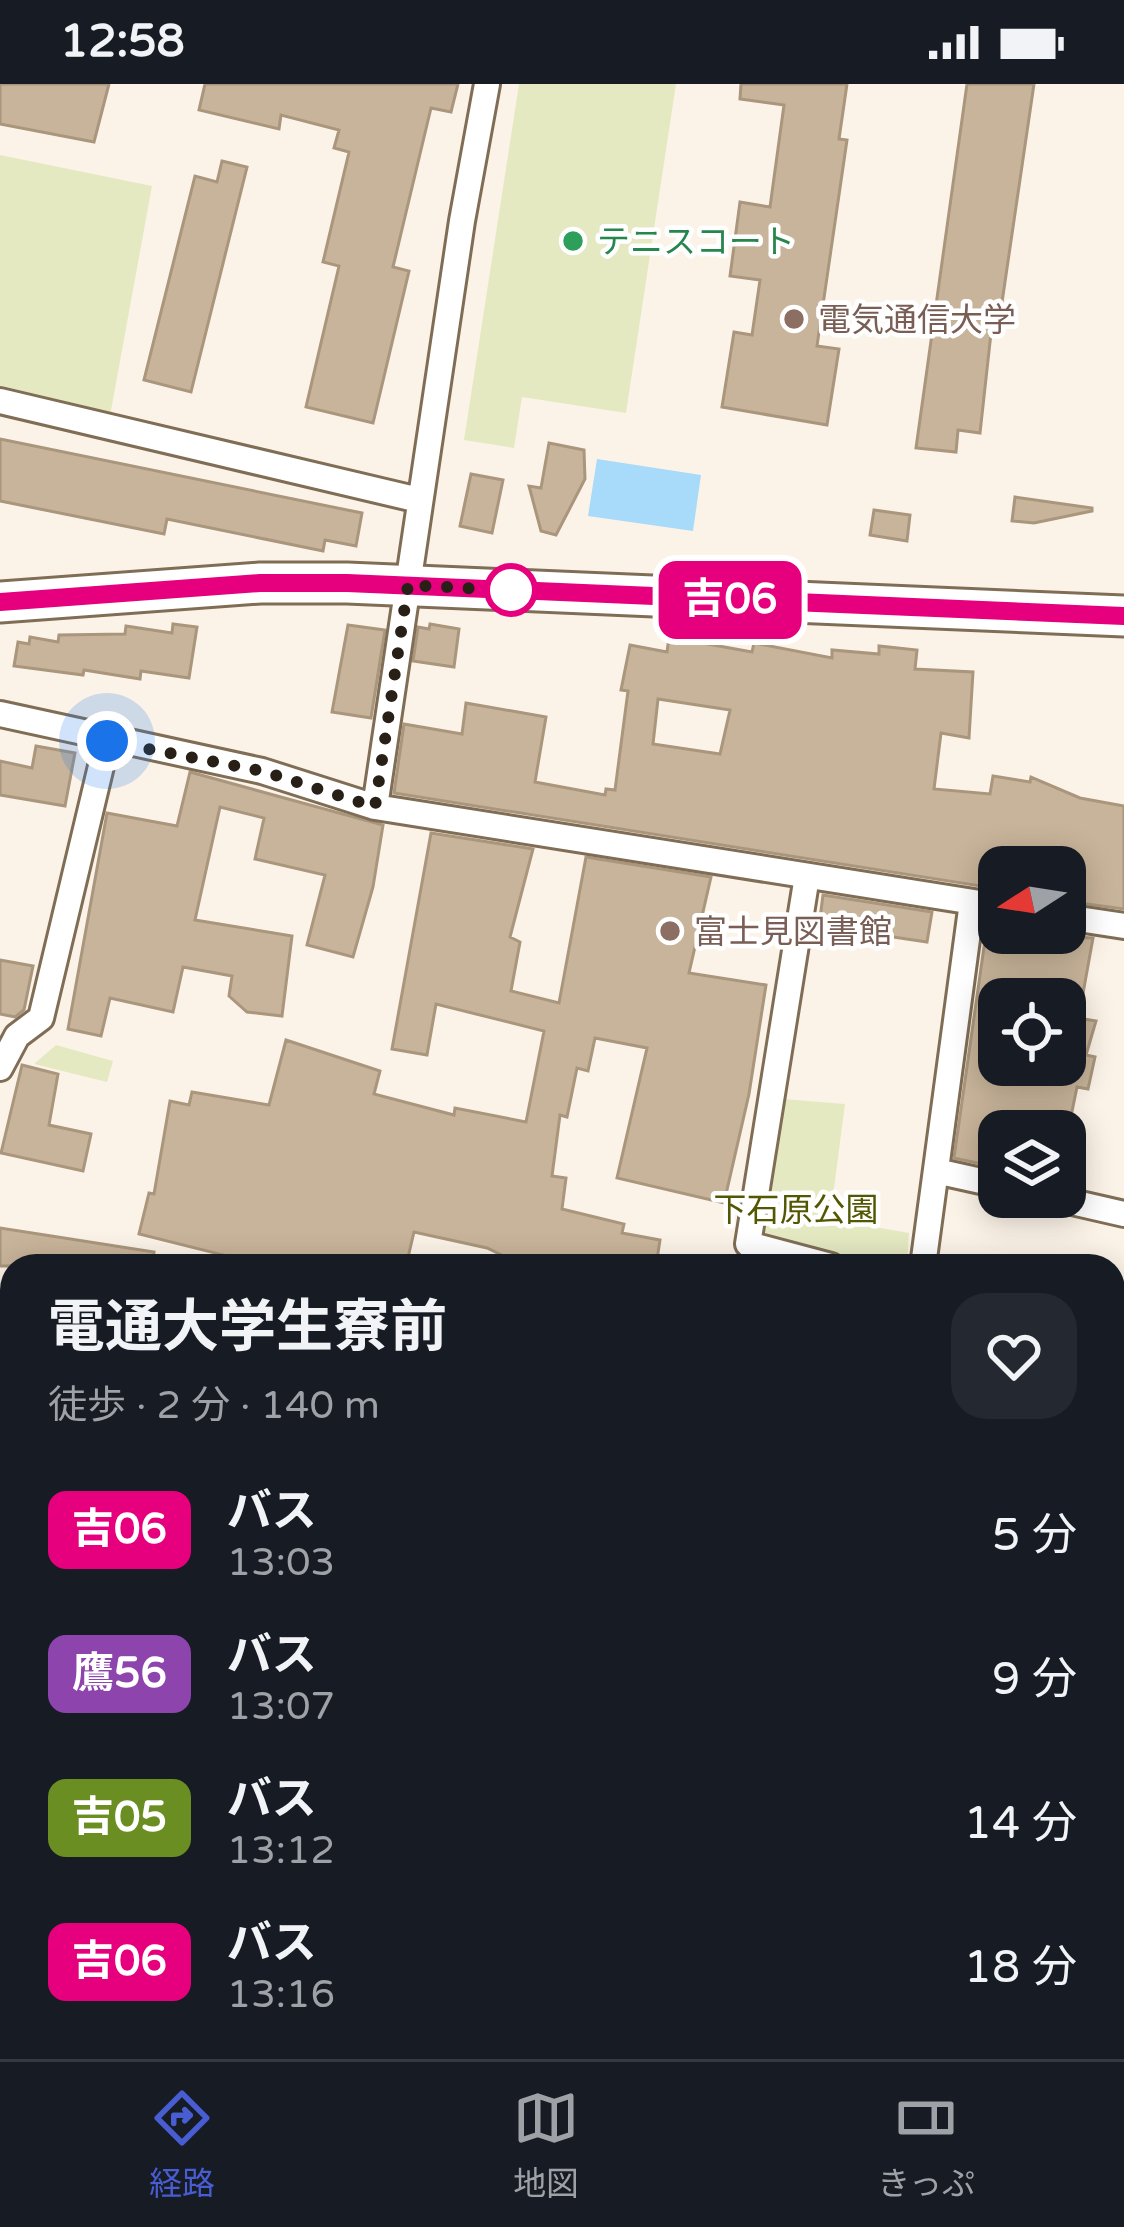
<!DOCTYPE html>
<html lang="ja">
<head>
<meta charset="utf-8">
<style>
	:root { --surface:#171b24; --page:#242831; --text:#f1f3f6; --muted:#9ea1a6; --line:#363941; --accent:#475dd1 }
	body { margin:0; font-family:"Varela Round","Noto Sans JP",sans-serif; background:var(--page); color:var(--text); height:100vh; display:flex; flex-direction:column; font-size:45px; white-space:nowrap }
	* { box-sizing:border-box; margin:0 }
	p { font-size:39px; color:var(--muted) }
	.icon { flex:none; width:66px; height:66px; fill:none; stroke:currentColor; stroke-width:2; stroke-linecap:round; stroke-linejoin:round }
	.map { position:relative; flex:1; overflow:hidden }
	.panel { position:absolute; left:0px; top:1170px; width:1125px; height:807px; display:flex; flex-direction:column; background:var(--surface); border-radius:36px 36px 0 0; box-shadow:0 6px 30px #0003 }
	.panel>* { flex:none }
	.badge { padding:0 24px; border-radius:18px; font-size:42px; line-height:78px }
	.needle { width:78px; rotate:258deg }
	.tools { position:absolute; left:978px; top:762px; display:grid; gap:24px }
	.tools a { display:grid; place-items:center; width:108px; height:108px; border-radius:24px; background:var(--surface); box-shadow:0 6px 30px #0003; font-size:60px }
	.you { position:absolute; width:60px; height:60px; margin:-30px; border:9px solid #fff; border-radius:50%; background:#1a73e8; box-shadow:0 0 0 18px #1a73e833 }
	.map>.badge { position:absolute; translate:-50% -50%; box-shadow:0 0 0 6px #fff }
	.round { display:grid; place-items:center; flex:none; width:126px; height:126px; border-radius:36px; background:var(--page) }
	.head { display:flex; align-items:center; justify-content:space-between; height:204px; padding:0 48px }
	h1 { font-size:57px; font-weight:700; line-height:90px }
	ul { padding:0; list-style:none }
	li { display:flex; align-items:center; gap:36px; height:144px; padding:0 48px }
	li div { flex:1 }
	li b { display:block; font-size:45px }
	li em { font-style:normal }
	li .badge { min-width:132px; font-weight:700; text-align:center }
	.status { display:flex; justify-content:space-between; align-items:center; height:84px; padding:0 60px; background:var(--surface); direction:ltr }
	.status svg { height:33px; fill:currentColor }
	.dock { display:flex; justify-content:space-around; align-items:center; height:168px; border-top:3px solid var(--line); background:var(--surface); font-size:33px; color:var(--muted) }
	.dock a { display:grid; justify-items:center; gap:6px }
	.dock .active { color:var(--accent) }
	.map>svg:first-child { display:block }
	.green { fill:#e4e9c2 }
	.water { fill:#a8daf9 }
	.building { fill:#c8b49a; stroke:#aa967d; stroke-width:3; fill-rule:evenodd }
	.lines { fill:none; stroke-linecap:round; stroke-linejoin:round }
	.street-casing { stroke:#806d55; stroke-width:30 }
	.secondary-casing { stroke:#806d55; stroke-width:39 }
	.primary-casing { stroke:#806d55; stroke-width:45 }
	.highway-casing { stroke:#806d55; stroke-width:51 }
	.street { stroke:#fff; stroke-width:24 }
	.secondary { stroke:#fff; stroke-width:33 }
	.primary { stroke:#fff; stroke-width:39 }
	.highway { stroke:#fff; stroke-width:45 }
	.line-casing { stroke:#fff; stroke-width:27 }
	.line { stroke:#e6007e; stroke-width:18 }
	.walk { stroke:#282017; stroke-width:12; stroke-dasharray:0 21.6 }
	.leisure-dot { fill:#2e9e5b; stroke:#fff; stroke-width:4.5 }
	.education-dot { fill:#8d6e63; stroke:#fff; stroke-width:4.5 }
	.stop-dot { fill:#fff; stroke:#e6007e; stroke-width:6 }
	.labels { text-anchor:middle; stroke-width:9; stroke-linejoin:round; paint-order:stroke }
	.leisure-label { font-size:33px; fill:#27864d; stroke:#fff; text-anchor:start }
	.education-label { font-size:33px; fill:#785e54; stroke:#fff; text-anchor:start }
	.park-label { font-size:33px; fill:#535702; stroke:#fff }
</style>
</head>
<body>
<div class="status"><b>12:58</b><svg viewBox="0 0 49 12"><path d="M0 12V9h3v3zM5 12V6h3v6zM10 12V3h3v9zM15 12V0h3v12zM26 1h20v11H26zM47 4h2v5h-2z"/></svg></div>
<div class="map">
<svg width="1124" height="1975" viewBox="0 0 1124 1975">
	<rect width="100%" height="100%" fill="#fcf3e8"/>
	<!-- green -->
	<path class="green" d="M519 0H676L626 329 522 313 514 364 464 356Z
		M0 71 152 102 110 332 0 311Z
		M56 961 113 977 107 998 34 980Z
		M783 1015 845 1020 830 1135 909 1149 907 1182H864L757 1152Z
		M0 1487 12 1490V1799L0 1796Z"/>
	<!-- water -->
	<path class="water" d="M597 375 701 391 693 447 588 432Z"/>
	<!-- building -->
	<path class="building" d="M0 0H109L94 58 0 40Z
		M205 0H458L451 28 431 24 393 183 409 187 373 339 306 323 339 182 323 178 349 68 334 64 339 46 281 31 279 45 199 26Z
		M741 0H847L839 55 847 56 817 262 839 265 827 341 722 323 734 248 752 251 760 196 730 192 740 118 770 123 784 21 740 15Z
		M967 0H1034L1000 232 993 231 980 349 958 346 956 368 916 364Z
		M222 77 247 83 191 308 144 296 195 92 217 98Z
		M0 355 362 429 356 462 325 456 323 467 167 435 164 450 0 417Z
		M549 359 584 366 585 395 556 451 541 447 529 402 541 404Z
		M471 390 503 396 492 449 460 442Z
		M1015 413 1092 424V427L1034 439 1012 437Z
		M874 426 910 431 907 457 870 451Z
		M173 540 197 543 189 594 141 587 140 595 84 586 83 591 14 582 18 558 29 560 30 553 58 558 59 551 125 550 126 542 172 549Z
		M430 540 459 545 454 583 413 577 418 543 429 545Z
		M348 541 385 546 371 634 332 628Z
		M669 553 752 568 754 559 832 574V566L879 570V562L917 566 915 585 973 588 969 654 941 649 934 705 990 710 993 692 1030 698 1031 693 1080 714 1124 722V825L1065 817 1069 783H995L980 802 394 709 404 640 462 650 466 619 546 633 535 698 605 711 606 705 615 706 628 607 621 606 630 561 667 568ZM658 615 730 626 720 670 653 660Z
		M36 662 75 669 65 722 0 711V677L32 684Z
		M190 688 383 741 373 803 353 873 307 861 325 791 255 775 264 734 220 723 195 836 292 852 282 932 247 928 229 912 232 892 183 883 173 928 110 914 101 952 68 945 107 729 177 742Z
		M431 749 533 765 510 853 520 858 511 907 559 919 586 773 711 793 689 889 766 901 749 1010 724 1119 617 1094 647 964 595 954 588 987 577 984 567 1033 560 1031 552 1092 566 1094 562 1125 624 1140 622 1149 660 1156 656 1182H524L487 1164 414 1148 406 1182H267L139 1150 149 1109 154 1110 170 1017 189 1021 192 1008 269 1021 286 956 380 987 374 1010 454 1031 455 1024 526 1038 544 947 436 920 427 971 392 965Z
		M823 811 932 828 927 858 819 842Z
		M986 849 1093 854 1082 915H989L999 916V981H1065V932L1096 937 1086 971 1095 973 1088 1005 1077 1003 1068 1047H999L991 1082 954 1074Z
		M0 876 33 882 24 926 15 933 0 930Z
		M22 981 58 990 49 1041 91 1050 83 1087 1 1069Z
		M0 1144 154 1168 153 1182H0Z"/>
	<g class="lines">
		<!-- street casing -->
		<g class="street-casing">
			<path id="street" d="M0 317 419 416
				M0 630 262 687 375 723 999 822
				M375 723 462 137 487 0
				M807 792 748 1160 831 1182
				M1065 833 1124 842
				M0 984 17 952 41 934 107 657
				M936 1087 999 1101
				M1050 1113 1124 1130
				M923 1182 972 818
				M1113 1793 1124 1757
				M507 1975 511 1965
				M1053 1975 1056 1965"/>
		</g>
		<!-- secondary casing -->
		<g class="secondary-casing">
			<path id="secondary" d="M0 1460 12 1463
				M1113 1615 1124 1617"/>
		</g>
		<!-- primary casing -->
		<g class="primary-casing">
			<path id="primary" d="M0 518 260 499H347L1124 532"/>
		</g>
		<!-- highway casing -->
		<g class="highway-casing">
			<path id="highway" d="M1113 1872 1124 1838
				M1080 1975 1083 1965
				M1115 1975 1124 1945"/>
		</g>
		<!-- street -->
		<use href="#street" class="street"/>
		<!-- secondary -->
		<use href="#secondary" class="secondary"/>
		<!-- primary -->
		<use href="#primary" class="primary"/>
		<!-- highway -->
		<use href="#highway" class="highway"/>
	</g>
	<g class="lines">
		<!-- line casing -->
		<g class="line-casing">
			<path id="line" d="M0 518 260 499H347L1124 532"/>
		</g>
		<!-- line -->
		<use href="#line" class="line"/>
		<!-- walk -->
		<path class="walk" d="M107 657 262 687 375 723 408 501 521 507 511 506"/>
	</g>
	<!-- markers -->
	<circle class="leisure-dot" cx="573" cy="157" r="12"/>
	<g class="education-dot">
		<circle cx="794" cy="235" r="12"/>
		<circle cx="670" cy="847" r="12"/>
	</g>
	<circle class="stop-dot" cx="511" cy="506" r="24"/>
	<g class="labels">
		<!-- leisure labels -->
		<g class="leisure-label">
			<text x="597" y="169">テニスコート</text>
		</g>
		<!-- education labels -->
		<g class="education-label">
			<text x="818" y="247">電気通信大学</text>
			<text x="694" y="859">富士見図書館</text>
		</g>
		<!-- park labels -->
		<g class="park-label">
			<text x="796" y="1137">下石原公園</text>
		</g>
	</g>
</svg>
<div class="tools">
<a><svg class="needle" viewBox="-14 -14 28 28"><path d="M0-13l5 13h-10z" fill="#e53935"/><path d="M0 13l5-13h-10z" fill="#9ea1a6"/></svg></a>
<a><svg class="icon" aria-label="locate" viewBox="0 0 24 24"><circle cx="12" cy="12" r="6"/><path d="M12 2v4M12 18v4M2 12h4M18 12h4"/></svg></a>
<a><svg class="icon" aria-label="layers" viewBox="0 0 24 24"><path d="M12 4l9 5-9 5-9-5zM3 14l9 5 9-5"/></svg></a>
</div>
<div class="you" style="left:107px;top:657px"></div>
<b class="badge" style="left:730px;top:516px;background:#e6007e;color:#fff">吉06</b>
<section class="panel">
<div class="head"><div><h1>電通大学生寮前</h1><p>徒歩 · 2 分 · 140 m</p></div><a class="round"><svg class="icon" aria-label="heart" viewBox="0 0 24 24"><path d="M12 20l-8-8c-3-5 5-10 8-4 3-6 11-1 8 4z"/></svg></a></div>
<ul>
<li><span class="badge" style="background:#e6007e;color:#fff">吉06</span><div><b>バス</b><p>13:03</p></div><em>5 分</em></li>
<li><span class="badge" style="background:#8e44ad;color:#fff">鷹56</span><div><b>バス</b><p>13:07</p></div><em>9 分</em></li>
<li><span class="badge" style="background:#6b8e23;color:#fff">吉05</span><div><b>バス</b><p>13:12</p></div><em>14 分</em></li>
<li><span class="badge" style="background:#e6007e;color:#fff">吉06</span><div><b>バス</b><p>13:16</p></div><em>18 分</em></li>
</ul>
</section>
</div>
<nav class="dock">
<a class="active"><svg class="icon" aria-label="directions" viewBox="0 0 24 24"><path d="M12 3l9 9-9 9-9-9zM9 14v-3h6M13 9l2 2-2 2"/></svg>経路</a>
<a><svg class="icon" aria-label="map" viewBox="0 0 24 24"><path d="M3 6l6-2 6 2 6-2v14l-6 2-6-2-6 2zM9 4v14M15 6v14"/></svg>地図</a>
<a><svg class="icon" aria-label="tickets" viewBox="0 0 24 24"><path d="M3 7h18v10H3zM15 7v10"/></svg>きっぷ</a>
</nav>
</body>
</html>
